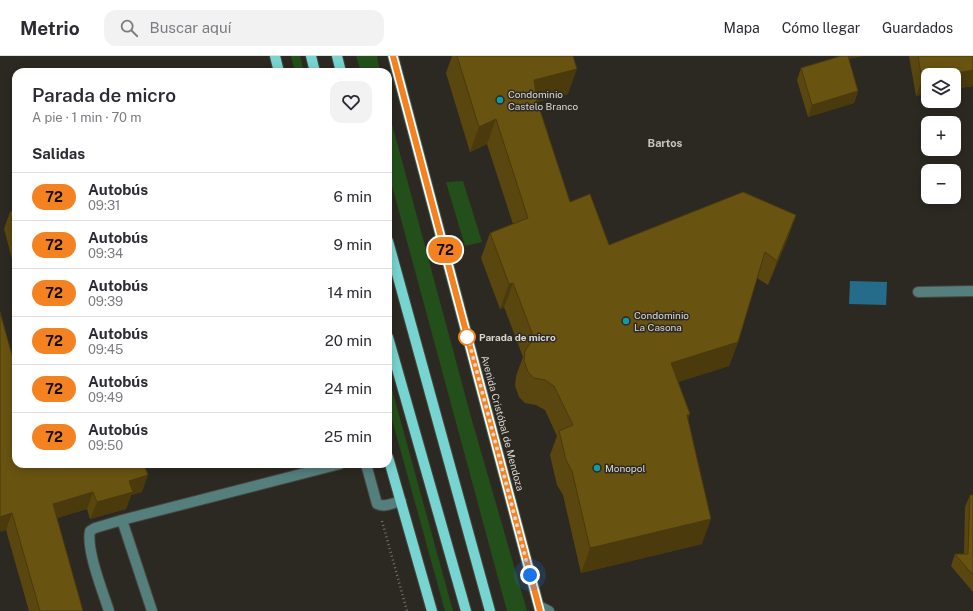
<!DOCTYPE html>
<html lang="es">
<head>
<meta charset="utf-8">
<style>
	:root { --surface:#fff; --page:#f2f2f3; --text:#2b2b33; --muted:#7c7c81; --line:#e1e1e2 }
	body { margin:0; font-family:"Public Sans",sans-serif; background:var(--page); color:var(--text); height:100vh; display:flex; flex-direction:column; font-size:15px; white-space:nowrap }
	* { box-sizing:border-box; margin:0 }
	p { font-size:13px; color:var(--muted) }
	.icon { flex:none; width:22px; height:22px; fill:none; stroke:currentColor; stroke-width:2; stroke-linecap:round; stroke-linejoin:round }
	.map { position:relative; flex:1; overflow:hidden }
	.drawer { position:absolute; left:12px; top:12px; width:380px; height:400px; display:flex; flex-direction:column; background:var(--surface); border-radius:12px; box-shadow:0 2px 10px #0003 }
	.drawer>* { flex:none }
	.badge { padding:0 8px; border-radius:13px; font-size:14px; line-height:26px }
	.fabs { position:absolute; left:921px; top:12px; display:grid; gap:8px }
	.fabs a { display:grid; place-items:center; width:40px; height:40px; border-radius:8px; background:var(--surface); box-shadow:0 2px 10px #0003; font-size:20px }
	.you { position:absolute; width:20px; height:20px; margin:-10px; border:3px solid #fff; border-radius:50%; background:#1a73e8; box-shadow:0 0 0 6px #1a73e833 }
	.map>.badge { position:absolute; translate:-50% -50%; box-shadow:0 0 0 2px #fff }
	h2 { padding:0 20px; font-size:15px; line-height:36px }
	.round { display:grid; place-items:center; flex:none; width:42px; height:42px; border-radius:12px; background:var(--page) }
	.overview { display:flex; align-items:center; justify-content:space-between; height:68px; padding:0 20px }
	h1 { font-size:19px; font-weight:600; line-height:30px }
	ul { padding:0; list-style:none }
	li { display:flex; align-items:center; gap:12px; height:48px; padding:0 20px; border-top:1px solid var(--line) }
	li div { flex:1 }
	li b { display:block; font-size:15px }
	li em { font-style:normal }
	li .badge { min-width:44px; font-weight:700; text-align:center }
	header { display:flex; align-items:center; gap:24px; box-sizing:border-box; height:56px; padding:0 20px; background:var(--surface); border-bottom:1px solid var(--line) }
	header strong { font-size:19px }
	nav { display:flex; gap:22px; margin-inline-start:auto; font-size:14px }
	.search { width:280px; height:36px; background:var(--page); display:flex; align-items:center; gap:10px; box-sizing:border-box; padding:0 14px; border-radius:12px; color:var(--muted); font-size:15px }
	.map>svg:first-child { display:block }
	.green { fill:#23501a }
	.water { fill:#256c8b }
	.lines { fill:none; stroke-linecap:round; stroke-linejoin:round }
	.minor-casing { stroke:#48453e; stroke-width:12 }
	.major-casing { stroke:#48453e; stroke-width:12 }
	.path { stroke:#75726c; stroke-width:2.5; stroke-dasharray:1 3; stroke-linecap:butt }
	.minor { stroke:#547f7d; stroke-width:10 }
	.major { stroke:#77d5d1; stroke-width:10 }
	.wall { fill:#5a470f }
	.shaded-wall { fill:#4a3a0c }
	.building { fill:#695311; stroke:#4a3a0c }
	.line-casing { stroke:#fff; stroke-width:9 }
	.line { stroke:#f58220; stroke-width:6 }
	.walk { stroke:#dbd9d4; stroke-width:4; stroke-dasharray:0 7.2 }
	.culture-dot { fill:#0f9aa8; stroke:#2c2922; stroke-width:1.5 }
	.stop-dot { fill:#fff; stroke:#f58220; stroke-width:2 }
	.labels { text-anchor:middle; stroke-width:3; stroke-linejoin:round; paint-order:stroke }
	.poi-label { font-size:10px; fill:#dbd9d4; stroke:#2c2922; text-anchor:start }
	.stop-label { font-size:10px; font-weight:bold; fill:#dbd9d4; stroke:#2c2922; text-anchor:start }
	.street-label { font-size:10px; fill:#dbd9d4; stroke:#2c2922 }
	.neighbourhood-label { font-size:11px; font-weight:bold; fill:#c9c5bc; stroke:#2c2922 }
</style>
</head>
<body>
<header>
<strong>Metrio</strong>
<div class="search"><svg class="icon" aria-label="search" viewBox="0 0 24 24"><circle cx="10" cy="10" r="6"/><path d="M15 15l6 6"/></svg>Buscar aquí</div>
<nav><a>Mapa</a><a>Cómo llegar</a><a>Guardados</a></nav>
</header>
<div class="map">
<svg width="973" height="555" viewBox="0 0 973 555">
	<rect width="100%" height="100%" fill="#2c2922"/>
	<!-- green -->
	<path class="green" d="M291 0H300L304 16H295Z
		M356 0H377L380 16H361Z
		M388 53 471 361 527 555H507L388 115Z
		M463 125 482 186 465 190 446 126Z
		M388 319 453 555H445L388 349Z"/>
	<!-- water -->
	<path class="water" d="M850 225 887 226 886 249 849 248Z"/>
	<g class="lines">
		<!-- minor casing -->
		<g class="minor-casing">
			<path id="minor" d="M918 236 973 235
				M366 408 377 448C384 452 393 447 401 445
				M539 550 549 555
				M109 555C103 536 86 494 90 475L95 472 122 464
				M152 555 122 464 340 408"/>
		</g>
		<!-- major casing -->
		<g class="major-casing">
			<path id="major" d="M275 0 279 16
				M311 0 315 16
				M337 0 341 16
				M393 0 540 555
				M388 185 490 555
				M388 281 466 555
				M388 401 432 555"/>
		</g>
		<!-- path -->
		<path class="path" d="M382 465 407 555"/>
		<!-- minor -->
		<use href="#minor" class="minor"/>
		<!-- major -->
		<use href="#major" class="major"/>
	</g>
	<!-- wall -->
	<path class="wall" d="M452 0H573L568 38 537 46 570 146 609 189 796 159 787 184 768 229 757 222 738 286 729 310 678 326 688 364 702 488 581 517 563 439 557 429 550 399 557 380 545 354 536 349 525 347 519 341 515 330 516 320 523 301 504 251 500 253 481 202 490 177 513 168 487 88 470 96 446 17Z
		M839 0H862L848 3 858 35 854 47 808 61 797 24 801 12 840 0Z
		M909 0H973V30L954 33V19L916 40Z
		M16 155V218L4 173 10 156Z
		M16 408 142 436 131 439 126 453 90 463 87 453 57 462 83 555H29L6 474Z
		M970 439H973V536L951 510 955 498H964L965 451Z"/>
	<!-- shaded-wall -->
	<path class="shaded-wall" d="M842 0H862L840 5Z
		M577 13 568 38 525 49 534 24Z
		M973 14V30L954 33V19H946Z
		M928 22V38L916 40 922 24Z
		M858 35 854 47 808 61 812 49Z
		M496 63 487 88 470 96 479 71Z
		M796 159 787 184 768 229 777 205Z
		M513 227 504 251 500 253 509 228Z
		M738 286 729 310 662 331 671 307Z
		M690 358 681 382 687 359Z
		M148 419 142 436 131 439 126 453 90 463 97 446 129 425Z
		M93 436 87 453 46 465 53 448Z
		M12 457 6 474 0 476V461Z
		M711 463 702 488 581 517 590 492Z"/>
	<!-- building -->
	<path class="building" d="M457 0H573L577 13 534 24 537 45 570 146 590 138 609 189 743 136 796 159 777 205 765 196 738 286 671 307 690 358 687 359 711 463 590 492 572 415 566 404 559 375 573 369 554 330 545 324 534 322 528 316 524 305 525 295 534 282 513 227 509 228 490 177 528 162 496 63 479 71Z
		M841 0H848L858 35 812 49 801 12Z
		M918 0H973V14L946 19H928V22L922 24Z
		M16 155V179L10 156Z
		M0 256 16 313V408H144L148 419 129 425 133 436 97 446 93 436 53 448 83 555H40L12 457 0 461Z
		M970 439H973V519L955 498H968Z"/>
	<g class="lines">
		<!-- line casing -->
		<g class="line-casing">
			<path id="line" d="M393 0 540 555"/>
		</g>
		<!-- line -->
		<use href="#line" class="line"/>
		<!-- walk -->
		<path class="walk" d="M467 281 466 274 530 519"/>
	</g>
	<!-- markers -->
	<g class="culture-dot">
		<circle cx="500" cy="44" r="4"/>
		<circle cx="626" cy="265" r="4"/>
		<circle cx="597" cy="412" r="4"/>
	</g>
	<circle class="stop-dot" cx="467" cy="281" r="8"/>
	<g class="labels">
		<!-- poi labels -->
		<g class="poi-label">
			<text x="508" y="42">Condominio<tspan x="508" dy="12">Castelo Branco</tspan></text>
			<text x="634" y="263">Condominio<tspan x="634" dy="12">La Casona</tspan></text>
			<text x="605" y="416">Monopol</text>
		</g>
		<!-- stop labels -->
		<g class="stop-label">
			<text x="479" y="285">Parada de micro</text>
		</g>
		<!-- street labels -->
		<g class="street-label">
			<text transform="translate(503 367) rotate(75)" y="4">Avenida Cristóbal de Mendoza</text>
		</g>
		<!-- neighbourhood labels -->
		<g class="neighbourhood-label">
			<text x="665" y="91">Bartos</text>
		</g>
	</g>
</svg>
<div class="fabs">
<a><svg class="icon" aria-label="layers" viewBox="0 0 24 24"><path d="M12 4l9 5-9 5-9-5zM3 14l9 5 9-5"/></svg></a>
<a>+</a>
<a>−</a>
</div>
<div class="you" style="left:530px;top:519px"></div>
<b class="badge" style="left:445px;top:194px;background:#f58220;color:#111">72</b>
<section class="drawer">
<div class="overview"><div><h1>Parada de micro</h1><p>A pie · 1 min · 70 m</p></div><a class="round"><svg class="icon" aria-label="heart" viewBox="0 0 24 24"><path d="M12 20l-8-8c-3-5 5-10 8-4 3-6 11-1 8 4z"/></svg></a></div>
<h2>Salidas</h2>
<ul>
<li><span class="badge" style="background:#f58220;color:#111">72</span><div><b>Autobús</b><p>09:31</p></div><em>6 min</em></li>
<li><span class="badge" style="background:#f58220;color:#111">72</span><div><b>Autobús</b><p>09:34</p></div><em>9 min</em></li>
<li><span class="badge" style="background:#f58220;color:#111">72</span><div><b>Autobús</b><p>09:39</p></div><em>14 min</em></li>
<li><span class="badge" style="background:#f58220;color:#111">72</span><div><b>Autobús</b><p>09:45</p></div><em>20 min</em></li>
<li><span class="badge" style="background:#f58220;color:#111">72</span><div><b>Autobús</b><p>09:49</p></div><em>24 min</em></li>
<li><span class="badge" style="background:#f58220;color:#111">72</span><div><b>Autobús</b><p>09:50</p></div><em>25 min</em></li>
</ul>
</section>
</div>
</body>
</html>
